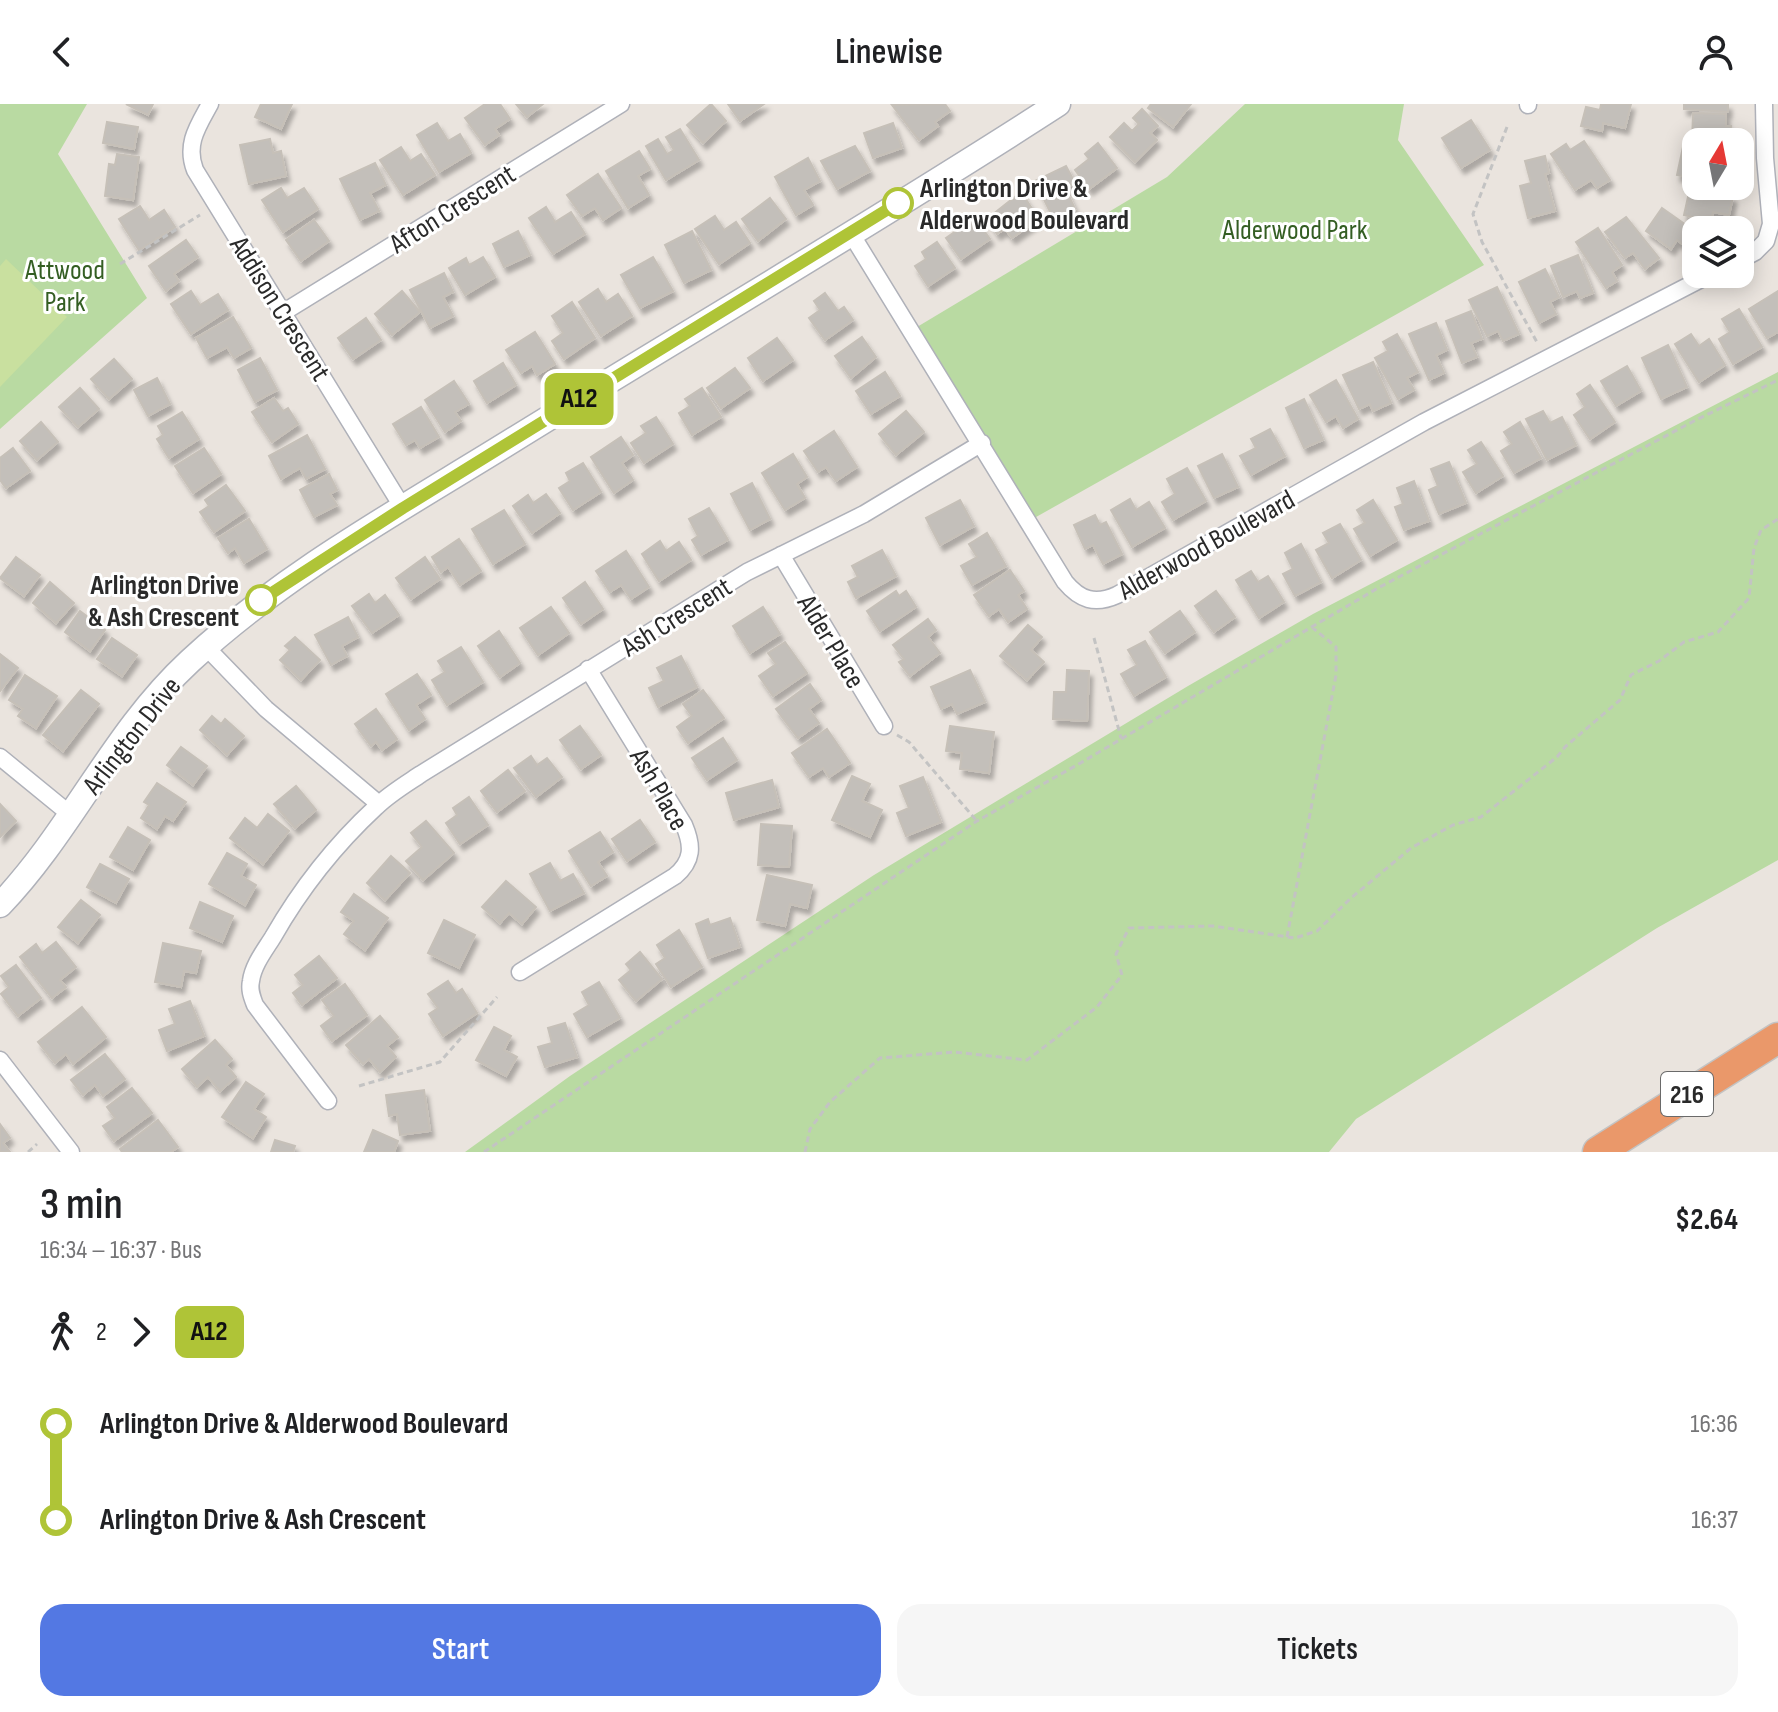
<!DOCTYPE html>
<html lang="en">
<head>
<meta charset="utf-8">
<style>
	:root { --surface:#fff; --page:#f6f6f6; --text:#202124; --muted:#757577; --accent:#5378e3 }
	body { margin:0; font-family:"Sofia Sans Condensed",sans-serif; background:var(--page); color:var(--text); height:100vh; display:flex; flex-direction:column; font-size:30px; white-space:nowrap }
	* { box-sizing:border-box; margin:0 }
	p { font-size:26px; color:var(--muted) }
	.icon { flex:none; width:44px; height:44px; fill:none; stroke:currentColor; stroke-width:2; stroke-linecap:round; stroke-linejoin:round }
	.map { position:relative; height:1048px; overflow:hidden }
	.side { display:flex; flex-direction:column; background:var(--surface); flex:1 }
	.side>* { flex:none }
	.badge { padding:0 16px; border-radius:12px; font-size:28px; line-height:52px }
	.needle { width:52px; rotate:10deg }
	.tools { position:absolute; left:1682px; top:24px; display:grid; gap:16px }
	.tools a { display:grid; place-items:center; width:72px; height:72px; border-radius:16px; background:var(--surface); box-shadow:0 4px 20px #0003; font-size:40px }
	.map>.badge { position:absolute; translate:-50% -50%; box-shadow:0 0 0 4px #fff }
	.legs { display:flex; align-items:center; gap:12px; height:88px; padding:0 40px; font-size:26px }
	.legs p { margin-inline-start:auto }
	.headline { display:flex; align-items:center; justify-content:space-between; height:136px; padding:0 40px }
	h1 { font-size:44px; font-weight:600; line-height:60px }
	.button { display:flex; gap:16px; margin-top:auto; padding:16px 40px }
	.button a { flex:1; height:92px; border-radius:24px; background:var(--accent); color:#fff; font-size:32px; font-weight:600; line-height:92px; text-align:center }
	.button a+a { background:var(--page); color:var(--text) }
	ul { padding:0 40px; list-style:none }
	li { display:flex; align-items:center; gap:28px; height:96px; font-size:30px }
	li i { display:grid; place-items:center; width:12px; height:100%; margin:0 10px; background:currentColor }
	li i::after { content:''; width:20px; height:20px; margin:-10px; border:6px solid; border-radius:50%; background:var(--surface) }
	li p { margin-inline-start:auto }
	li:first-child i { background:linear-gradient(#0000 50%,currentColor 0) }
	li:last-child i { background:linear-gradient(currentColor 50%,#0000 0) }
	header { display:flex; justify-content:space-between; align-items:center; height:104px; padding:0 40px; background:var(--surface); font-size:36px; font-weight:600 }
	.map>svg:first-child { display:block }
	.green { fill:#b9daa2 }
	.pitch { fill:#c9e09f }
	.building { fill:#c3bfba; stroke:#c6c0b8; stroke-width:2; filter:url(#shadow) }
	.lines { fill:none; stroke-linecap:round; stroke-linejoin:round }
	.street-casing { stroke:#afb1b9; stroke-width:19 }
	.secondary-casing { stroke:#afb1b9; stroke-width:27 }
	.highway-casing { stroke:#c3c3c3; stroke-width:33 }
	.path { stroke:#c3c3c3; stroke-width:3; stroke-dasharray:6 4; stroke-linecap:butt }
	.street { stroke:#fff; stroke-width:16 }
	.secondary { stroke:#fff; stroke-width:24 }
	.highway { stroke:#ea986a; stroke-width:30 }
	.line-1-casing { stroke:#fff; stroke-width:18 }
	.line-1 { stroke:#afc437; stroke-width:12 }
	.stop-1-dot { fill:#fff; stroke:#afc437; stroke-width:4 }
	.labels { text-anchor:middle; stroke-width:6; stroke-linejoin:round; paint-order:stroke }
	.shield { fill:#fff; stroke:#6a6a6a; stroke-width:2 }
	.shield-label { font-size:26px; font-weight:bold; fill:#2a2a2a }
	.stop-label { font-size:28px; font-weight:bold; fill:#2a2a2a; stroke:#fff; text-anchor:start }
	.street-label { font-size:28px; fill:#2a2a2a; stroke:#fff }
	.park-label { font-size:28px; fill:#345e23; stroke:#fff }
</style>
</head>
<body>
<header><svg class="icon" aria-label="back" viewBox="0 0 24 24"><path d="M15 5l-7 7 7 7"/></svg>Linewise<svg class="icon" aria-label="person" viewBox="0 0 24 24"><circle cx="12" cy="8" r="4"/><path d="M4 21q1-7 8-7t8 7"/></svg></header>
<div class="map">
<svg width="1778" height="1048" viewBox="0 0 1778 1048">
	<defs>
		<filter id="shadow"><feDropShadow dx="3.5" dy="6" stdDeviation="2" flood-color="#0004"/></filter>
	</defs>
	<rect width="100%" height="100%" fill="#eae4de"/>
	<!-- green -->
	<path class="green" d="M0 0H87L58 50 147 194 0 325Z
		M1245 0H1404L1398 36 1484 161 1029 417 912 226 1167 73Z
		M1778 268V756L1657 824 1356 1015 1329 1048H465L570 972 874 771 1188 582 1313 510Z"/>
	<!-- pitch -->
	<path class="pitch" d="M6 155 67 213 0 283V162Z"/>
	<!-- building -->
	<path class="building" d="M126 0H153L148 11Z
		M261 0H292L281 25 255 13Z
		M485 0H500L510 15 495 25 499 31 485 41 465 14Z
		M516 0H543L527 13Z
		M711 0 726 17 703 39 687 21Z
		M728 0H764L740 17Z
		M945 0 950 7 935 18 938 22 919 36 892 1Z
		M1151 0H1191L1173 23 1148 4Z
		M1601 0H1631L1625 24 1603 19 1602 27 1581 22 1586 3 1600 6Z
		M1684 0H1728V8L1684 5Z
		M1142 5 1158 22 1150 29 1157 36 1135 58 1110 33 1124 19 1132 27 1139 20 1133 14Z
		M1693 9 1726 10V22H1731L1730 38H1696V41L1692 40Z
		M1471 16 1490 46 1461 64 1442 34Z
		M107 18 138 23 134 45 103 39Z
		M437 19 448 37 460 30 471 49 439 68 417 31Z
		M893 19 902 44 873 54 864 29Z
		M680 25 699 56 666 76 646 42 658 35 667 50 674 46 666 33Z
		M270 35 273 49 281 47 286 72 249 80 240 41Z
		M1584 37 1610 76 1597 84 1591 76 1575 86 1551 50 1566 40 1570 46Z
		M1098 39 1117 64 1089 85 1075 66 1089 55 1085 50Z
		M855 42 870 67 837 85 821 57Z
		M401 43 410 57 421 50 435 71 403 91 380 56Z
		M1683 43 1696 46V75L1677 71Z
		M639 47 650 65 638 72 649 91 628 104 606 67Z
		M117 50 139 53 133 96 105 92 109 60 115 61Z
		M1545 52 1549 69 1545 70 1555 107 1528 114 1520 82 1531 79 1525 57Z
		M808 54 820 77 804 86 813 101 796 111 775 73Z
		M375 59 386 81 370 89 379 107 360 116 340 75Z
		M1066 62 1075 79 1065 84 1075 105 1054 116 1035 77Z
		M598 70 621 104 603 116 595 104 582 112 567 91Z
		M281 84 287 94 304 84 318 105 283 128 262 96Z
		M1690 84 1733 93 1729 111 1713 108 1711 117 1684 111Z
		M1021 88 1039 115 1012 134 1005 125 997 130 987 115Z
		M770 94 786 115 758 137 742 115Z
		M140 102 149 116 164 106 175 123 139 146 119 115Z
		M546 103 555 118 571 108 585 130 553 150 529 114Z
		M1662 104 1696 128V133L1688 144 1677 136 1671 145 1646 127Z
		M715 112 724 126 736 118 750 139 719 160 695 125Z
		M1626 113 1659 154 1645 165 1633 149 1625 154 1605 128Z
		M975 114 990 135 961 155 946 134Z
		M314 116 329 137 301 157 286 136Z
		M1598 124 1622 161 1612 168 1617 177 1606 184 1576 138Z
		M518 127 530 151 504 163 493 140Z
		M692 127 711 166 684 179 665 141Z
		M186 136 198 153 174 170 179 177 166 187 149 162Z
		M937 138 955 164 928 182 915 162 926 155 922 148Z
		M1578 151 1593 189 1580 194 1577 187 1563 193 1551 162Z
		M483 153 495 173 465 191 449 164 466 154 469 161Z
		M653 153 673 187 640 204 621 171Z
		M1545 165 1559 193 1550 198 1556 210 1539 219 1519 178Z
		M444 169 453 188 443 193 453 212 430 224 410 186Z
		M1497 183 1519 230 1503 237 1498 227 1487 232 1469 196Z
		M598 185 606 198 618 190 632 212 601 232 579 198Z
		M191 187 200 201 218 190 228 206 191 230 171 200Z
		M402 187 420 208 392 231 375 210Z
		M1778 187V228L1767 234 1749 205Z
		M825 189 838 207 844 203 853 216 825 236 809 214 820 206 814 197Z
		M572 198 595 234 564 255 552 237 563 229 552 212Z
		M1739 205 1762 243 1733 260 1719 235 1730 228 1722 215Z
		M1471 207 1482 235 1471 239 1477 253 1462 259 1446 217Z
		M233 213 251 244 234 254 227 243 207 254 196 234Z
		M366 214 381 236 353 255 338 234Z
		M1436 219 1447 246 1436 251 1444 269 1429 276 1409 230Z
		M535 228 555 260 537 271 532 262 521 269 506 246Z
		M1397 230 1418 268 1407 274 1414 286 1398 295 1375 254 1388 247 1383 238Z
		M1691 230 1699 242 1709 235 1725 261 1699 278 1675 240Z
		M862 233 876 253 851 274 835 252Z
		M777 234 793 256 763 277 748 254Z
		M1668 241 1687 283 1661 295 1642 254Z
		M260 254 277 286 255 298 238 266Z
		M114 255 132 275 109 295 91 275Z
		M1373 258 1391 299 1373 307 1370 300 1359 305 1343 271Z
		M503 259 516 281 487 299 474 277Z
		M1627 262 1641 287 1616 302 1601 277Z
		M735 264 750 284 721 304 707 284Z
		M885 268 900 292 871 310 856 287Z
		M157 274 170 300 148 312 134 286Z
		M1336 276 1358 315 1343 324 1336 312 1326 318 1310 291Z
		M454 277 469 300 455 308 461 317 445 328 425 296Z
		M1590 281 1615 318 1590 335 1574 311 1585 303 1577 290Z
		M80 284 99 305 78 323 59 303Z
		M702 284 721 313 692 331 679 309 690 302 685 295Z
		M274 294 283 307 288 304 298 320 272 338 252 308Z
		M1304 295 1323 336 1304 344 1286 304Z
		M421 303 439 333 420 344 415 336 406 341 393 320Z
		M906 307 924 328 896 351 879 330Z
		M1543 307 1550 319 1562 313 1576 341 1547 356 1526 315Z
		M182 308 199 335 169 354 157 335 163 331 158 322Z
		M656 313 673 340 644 359 631 339 646 329 641 322Z
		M41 318 58 338 37 356 20 337Z
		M1520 318 1541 354 1514 369 1501 347 1512 340 1504 328Z
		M1270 325 1285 352 1251 371 1240 352 1256 344 1251 335Z
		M834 327 857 363 836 377 826 363 818 368 804 347Z
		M307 331 325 365 306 375 300 364 281 375 269 352Z
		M621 333 633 351 622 359 633 376 614 389 591 353Z
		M1481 338 1503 372 1476 389 1463 368 1477 360 1468 346Z
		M13 344 30 367 6 384 0 376V354Z
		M204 344 221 370 193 389 175 362Z
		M793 350 807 373 797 380 805 394 785 406 762 369Z
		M1222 350 1238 383 1214 394 1198 362Z
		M1449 358 1466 399 1439 410 1429 386 1438 382 1431 365Z
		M583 359 601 388 573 406 559 384 570 377 566 369Z
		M1187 364 1206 397 1173 416 1162 398 1175 390 1167 375Z
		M329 370 337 386 330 390 337 401 314 413 300 386Z
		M1414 377 1429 417 1404 426 1395 403 1403 400 1397 384Z
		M752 379 770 415 750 426 731 390Z
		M226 381 245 407 214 428 200 408 209 402 205 396Z
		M546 390 560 409 532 429 513 402 528 391 533 399Z
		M1130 395 1136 406 1149 398 1165 424 1132 443 1111 406Z
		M960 396 974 422 940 441 926 414Z
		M1373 396 1397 436 1370 452 1354 425 1365 419 1357 406Z
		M709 404 728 436 701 451 692 436 698 432 689 415Z
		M504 406 525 440 493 460 472 425Z
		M1095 411 1100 421 1106 418 1122 450 1103 460 1093 441 1085 445 1074 421Z
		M249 415 267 445 244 459 235 444 228 449 218 434Z
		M1340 420 1361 456 1332 474 1316 446 1329 439 1323 429Z
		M987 429 1006 462 972 481 961 462 977 453 969 440Z
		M459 435 481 467 460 481 448 463 441 468 432 453Z
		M660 437 666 447 679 438 691 456 659 477 642 450Z
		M1301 440 1321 478 1295 492 1283 470 1293 465 1285 449Z
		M882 446 896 472 856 494 848 478 858 473 852 462Z
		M626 447 649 483 631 495 621 481 610 488 596 467Z
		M16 453 40 471 24 492 0 474Z
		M425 453 440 475 411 495 396 474Z
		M1010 466 1024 487 1018 491 1027 505 1008 518 999 505 989 512 974 491Z
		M1251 467 1258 478 1268 472 1284 498 1259 514 1236 476Z
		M50 478 74 499 56 519 33 499Z
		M585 478 603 505 581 520 563 494Z
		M896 487 899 492 906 487 916 503 880 527 867 507Z
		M1216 487 1235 513 1214 528 1195 502Z
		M369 490 375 499 385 491 399 511 372 529 352 502Z
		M551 503 569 529 538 551 520 524Z
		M763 503 780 530 750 549 733 522Z
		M80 507 105 526 90 547 65 528Z
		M1180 507 1195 528 1165 549 1150 528Z
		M348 513 358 533 342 542 347 552 331 561 315 531Z
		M928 515 936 526 928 533 940 549 910 572 899 558 904 555 893 541Z
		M1028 521 1042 533 1031 546 1044 558 1027 576 1000 552Z
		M499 527 520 559 500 573 478 542Z
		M295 533 320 556 301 576 280 556 290 546 285 542Z
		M112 534 137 551 122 572 97 555Z
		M1145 537 1166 573 1134 592 1121 570 1137 561 1128 546Z
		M785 538 807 569 773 592 759 572 776 560 768 549Z
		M461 543 483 578 447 601 432 576 445 568 438 557Z
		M0 550 18 564 0 587Z
		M681 552 697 583 658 603 649 584 664 577 657 564Z
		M970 566 985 598 957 610 952 600 941 605 931 583Z
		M1067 566 1089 567 1087 617 1053 615 1054 588H1066Z
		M417 570 431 591 416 601 425 615 409 626 386 590Z
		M25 571 57 592 36 624 18 612 23 605 9 596Z
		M810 580 821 596 809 605 819 619 798 634 776 605Z
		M81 586 99 600 63 647 43 631Z
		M703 586 724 614 688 639 677 623 692 612 683 600Z
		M376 605 397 635 382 646 376 638 371 642 355 620Z
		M212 612 221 620 225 615 244 632 227 651 200 626Z
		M580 622 601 651 581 665 560 636Z
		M950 622 994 628 989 669 960 665 962 649 946 647Z
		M827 625 850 659 829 673 823 664 809 673 792 649Z
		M723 634 737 656 707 676 692 654Z
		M181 643 207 662 193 681 167 661Z
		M531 652 537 661 547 654 562 673 536 693 514 664Z
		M508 666 525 687 497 708 481 687Z
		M852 672 870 680 862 697 882 706 870 733 832 716Z
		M923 673 941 718 906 732 897 709 909 704 900 682Z
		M772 676 779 703 734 716 726 689Z
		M157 679 186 698 173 717 165 712 157 725 141 714 149 701 144 698Z
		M296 682 316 706 295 724 274 700Z
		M469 693 488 721 460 740 446 719 457 711 453 704Z
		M0 700 16 717 0 733Z
		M268 710 289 727 263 760 230 734 245 714 257 724Z
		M640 716 655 738 627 757 612 735Z
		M426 717 454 749 423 776 406 757 422 743 411 729Z
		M761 720 792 722 789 763 758 761Z
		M128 723 150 736 133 766 110 753Z
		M600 728 613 748 598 758 607 772 591 782 569 747Z
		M227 749 247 760 241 772 256 781 245 801 209 780Z
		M391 752 410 769 385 796 367 779Z
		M550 759 560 777 573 770 584 789 550 807 530 770Z
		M100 760 129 775 116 799 87 783Z
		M767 771 812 781 807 804 790 800 785 822 757 816Z
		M506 777 536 803 522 820 509 809 500 819 482 803Z
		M354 790 388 814 365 846 344 830 354 817 341 808Z
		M81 796 100 811 78 839 58 823Z
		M200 798 233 812 222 838 190 824Z
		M730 814 740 843 708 854 696 820 708 815 710 821Z
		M444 816 475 831 459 864 428 849Z
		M679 826 702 863 671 883 656 860 665 854 657 841Z
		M56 838 76 863 60 876 66 883 52 894 20 853 36 840 42 849Z
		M163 839 201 847 196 869 184 867 181 883 155 878Z
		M640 848 662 875 636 897 619 876 631 866 626 860Z
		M319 852 337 874 302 901 293 889 303 881 295 871Z
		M16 861 41 894 18 912 1 890 9 883 1 872Z
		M448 877 456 889 462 885 477 909 443 932 429 910 438 904 428 890Z
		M599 878 620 914 587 933 574 910 589 901 582 888Z
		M345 880 367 911 332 937 321 922 334 912 322 896Z
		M190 897 204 932 167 947 159 926 175 920 169 905Z
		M82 903 106 933 73 960 66 950 55 959 38 938Z
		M380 912 398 933 387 942 396 953 380 968 369 955 363 960 346 941Z
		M565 919 577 953 545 963 538 943 552 939 548 924Z
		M494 923 511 932 504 946 517 953 506 972 476 956Z
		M215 936 232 955 226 961 236 973 220 987 208 973 197 983 182 965Z
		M105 950 125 975 103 992 95 981 83 991 71 976Z
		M246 978 264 990 254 1005 266 1013 253 1034 222 1013Z
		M132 984 152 1009 114 1037 103 1022 115 1014 107 1003Z
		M424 986 430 1027 400 1031 397 1010 389 1012 386 991Z
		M158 1016 178 1043 171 1048H122L120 1045Z
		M0 1020 10 1034 3 1039 10 1048H0Z
		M373 1026 398 1037 394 1048H364Z
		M275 1036 295 1042 293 1048H271Z"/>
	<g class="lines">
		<!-- street casing -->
		<g class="street-casing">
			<path id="street" d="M210 0C198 22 185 40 195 66L403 404
				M1528 1V0
				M850 128 1065 478C1080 496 1095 501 1117 491L1424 318 1711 170
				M1740 156 1755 148 1766 137 1771 120 1765 54 1764 0
				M284 208 621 0
				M781 451 884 622
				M206 543 266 605 379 700
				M0 653 71 711
				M520 868 675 772C693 757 693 742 684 721L588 565
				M0 956 71 1048
				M328 997 255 901C252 893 249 886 251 877 253 861 265 846 273 833 301 784 334 742 376 703 389 690 406 680 421 670L747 468 864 410 982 339"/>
		</g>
		<!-- secondary casing -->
		<g class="secondary-casing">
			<path id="secondary" d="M0 801C72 726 113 628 190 557 286 468 402 405 513 336 694 224 879 116 1058 0"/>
		</g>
		<!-- highway casing -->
		<g class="highway-casing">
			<path id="highway" d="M1598 1048 1778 934"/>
		</g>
		<!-- path -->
		<path class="path" d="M1507 23 1473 110 1482 138 1538 240
			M120 160 200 111
			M1094 534 1121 634
			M897 631 909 638 976 716
			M1287 833 1336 571V543L1313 524
			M359 982 440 958 497 893
			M28 1048 37 1040
			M484 1048 977 717 1077 661 1378 484 1694 317 1778 276
			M805 1048 810 1025 830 998 880 954 954 948 1027 956 1097 903 1122 871 1116 850 1129 824 1213 822 1295 834 1317 827 1351 794 1411 744 1453 721 1481 713 1557 653 1565 643 1620 596 1631 571 1659 557 1684 538 1718 528 1749 494 1754 444 1761 426 1778 415"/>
		<!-- street -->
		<use href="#street" class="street"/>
		<!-- secondary -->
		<use href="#secondary" class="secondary"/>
		<!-- highway -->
		<use href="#highway" class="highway"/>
	</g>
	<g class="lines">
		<!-- line-1 casing -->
		<g class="line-1-casing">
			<path id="line-1" d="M261 496 403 404 898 99"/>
		</g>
		<!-- line-1 -->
		<use href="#line-1" class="line-1"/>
	</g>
	<!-- markers -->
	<g class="stop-1-dot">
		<circle cx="898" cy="99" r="14"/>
		<circle cx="261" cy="496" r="14"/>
	</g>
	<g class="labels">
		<!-- shield labels -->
		<rect class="shield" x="1661" y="968" width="52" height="44" rx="6"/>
		<g class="shield-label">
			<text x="1687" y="999">216</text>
		</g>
		<!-- stop labels -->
		<g class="stop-label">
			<text x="920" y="93">Arlington Drive &amp;<tspan x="920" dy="32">Alderwood Boulevard</tspan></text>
			<text x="239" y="490" text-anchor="end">Arlington Drive<tspan x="239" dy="32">&amp; Ash Crescent</tspan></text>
		</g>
		<!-- street labels -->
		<g class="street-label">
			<text transform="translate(452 104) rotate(-32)" y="10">Afton Crescent</text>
			<text transform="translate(281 204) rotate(58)" y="10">Addison Crescent</text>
			<text transform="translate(1206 440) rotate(-29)" y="10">Alderwood Boulevard</text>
			<text transform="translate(676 512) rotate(-32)" y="10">Ash Crescent</text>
			<text transform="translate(832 537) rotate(59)" y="10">Alder Place</text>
			<text transform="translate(131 631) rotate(-52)" y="10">Arlington Drive</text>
			<text transform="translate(660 685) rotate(60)" y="10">Ash Place</text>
		</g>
		<!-- park labels -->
		<g class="park-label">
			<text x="1295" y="135">Alderwood Park</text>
			<text x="65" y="175">Attwood<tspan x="65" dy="32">Park</tspan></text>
		</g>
	</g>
</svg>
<div class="tools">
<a><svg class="needle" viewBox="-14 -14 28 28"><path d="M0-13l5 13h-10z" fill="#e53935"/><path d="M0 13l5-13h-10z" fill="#757577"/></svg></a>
<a><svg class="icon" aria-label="layers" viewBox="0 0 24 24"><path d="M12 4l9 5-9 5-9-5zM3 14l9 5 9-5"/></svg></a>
</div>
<b class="badge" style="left:579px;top:295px;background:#afc437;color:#111">A12</b>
</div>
<section class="side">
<div class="headline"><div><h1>3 min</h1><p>16:34 – 16:37 · Bus</p></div><b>$2.64</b></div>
<div class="legs"><svg class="icon" aria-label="walk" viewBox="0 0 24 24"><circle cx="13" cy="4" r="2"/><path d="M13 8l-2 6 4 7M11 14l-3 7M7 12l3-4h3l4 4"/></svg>2<svg class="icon" aria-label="forward" viewBox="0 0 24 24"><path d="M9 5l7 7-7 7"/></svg><b class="badge" style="background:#afc437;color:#111">A12</b></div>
<ul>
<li><i style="color:#afc437"></i><b>Arlington Drive &amp; Alderwood Boulevard</b><p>16:36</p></li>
<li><i style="color:#afc437"></i><b>Arlington Drive &amp; Ash Crescent</b><p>16:37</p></li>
</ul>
<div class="button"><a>Start</a><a>Tickets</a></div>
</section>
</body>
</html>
